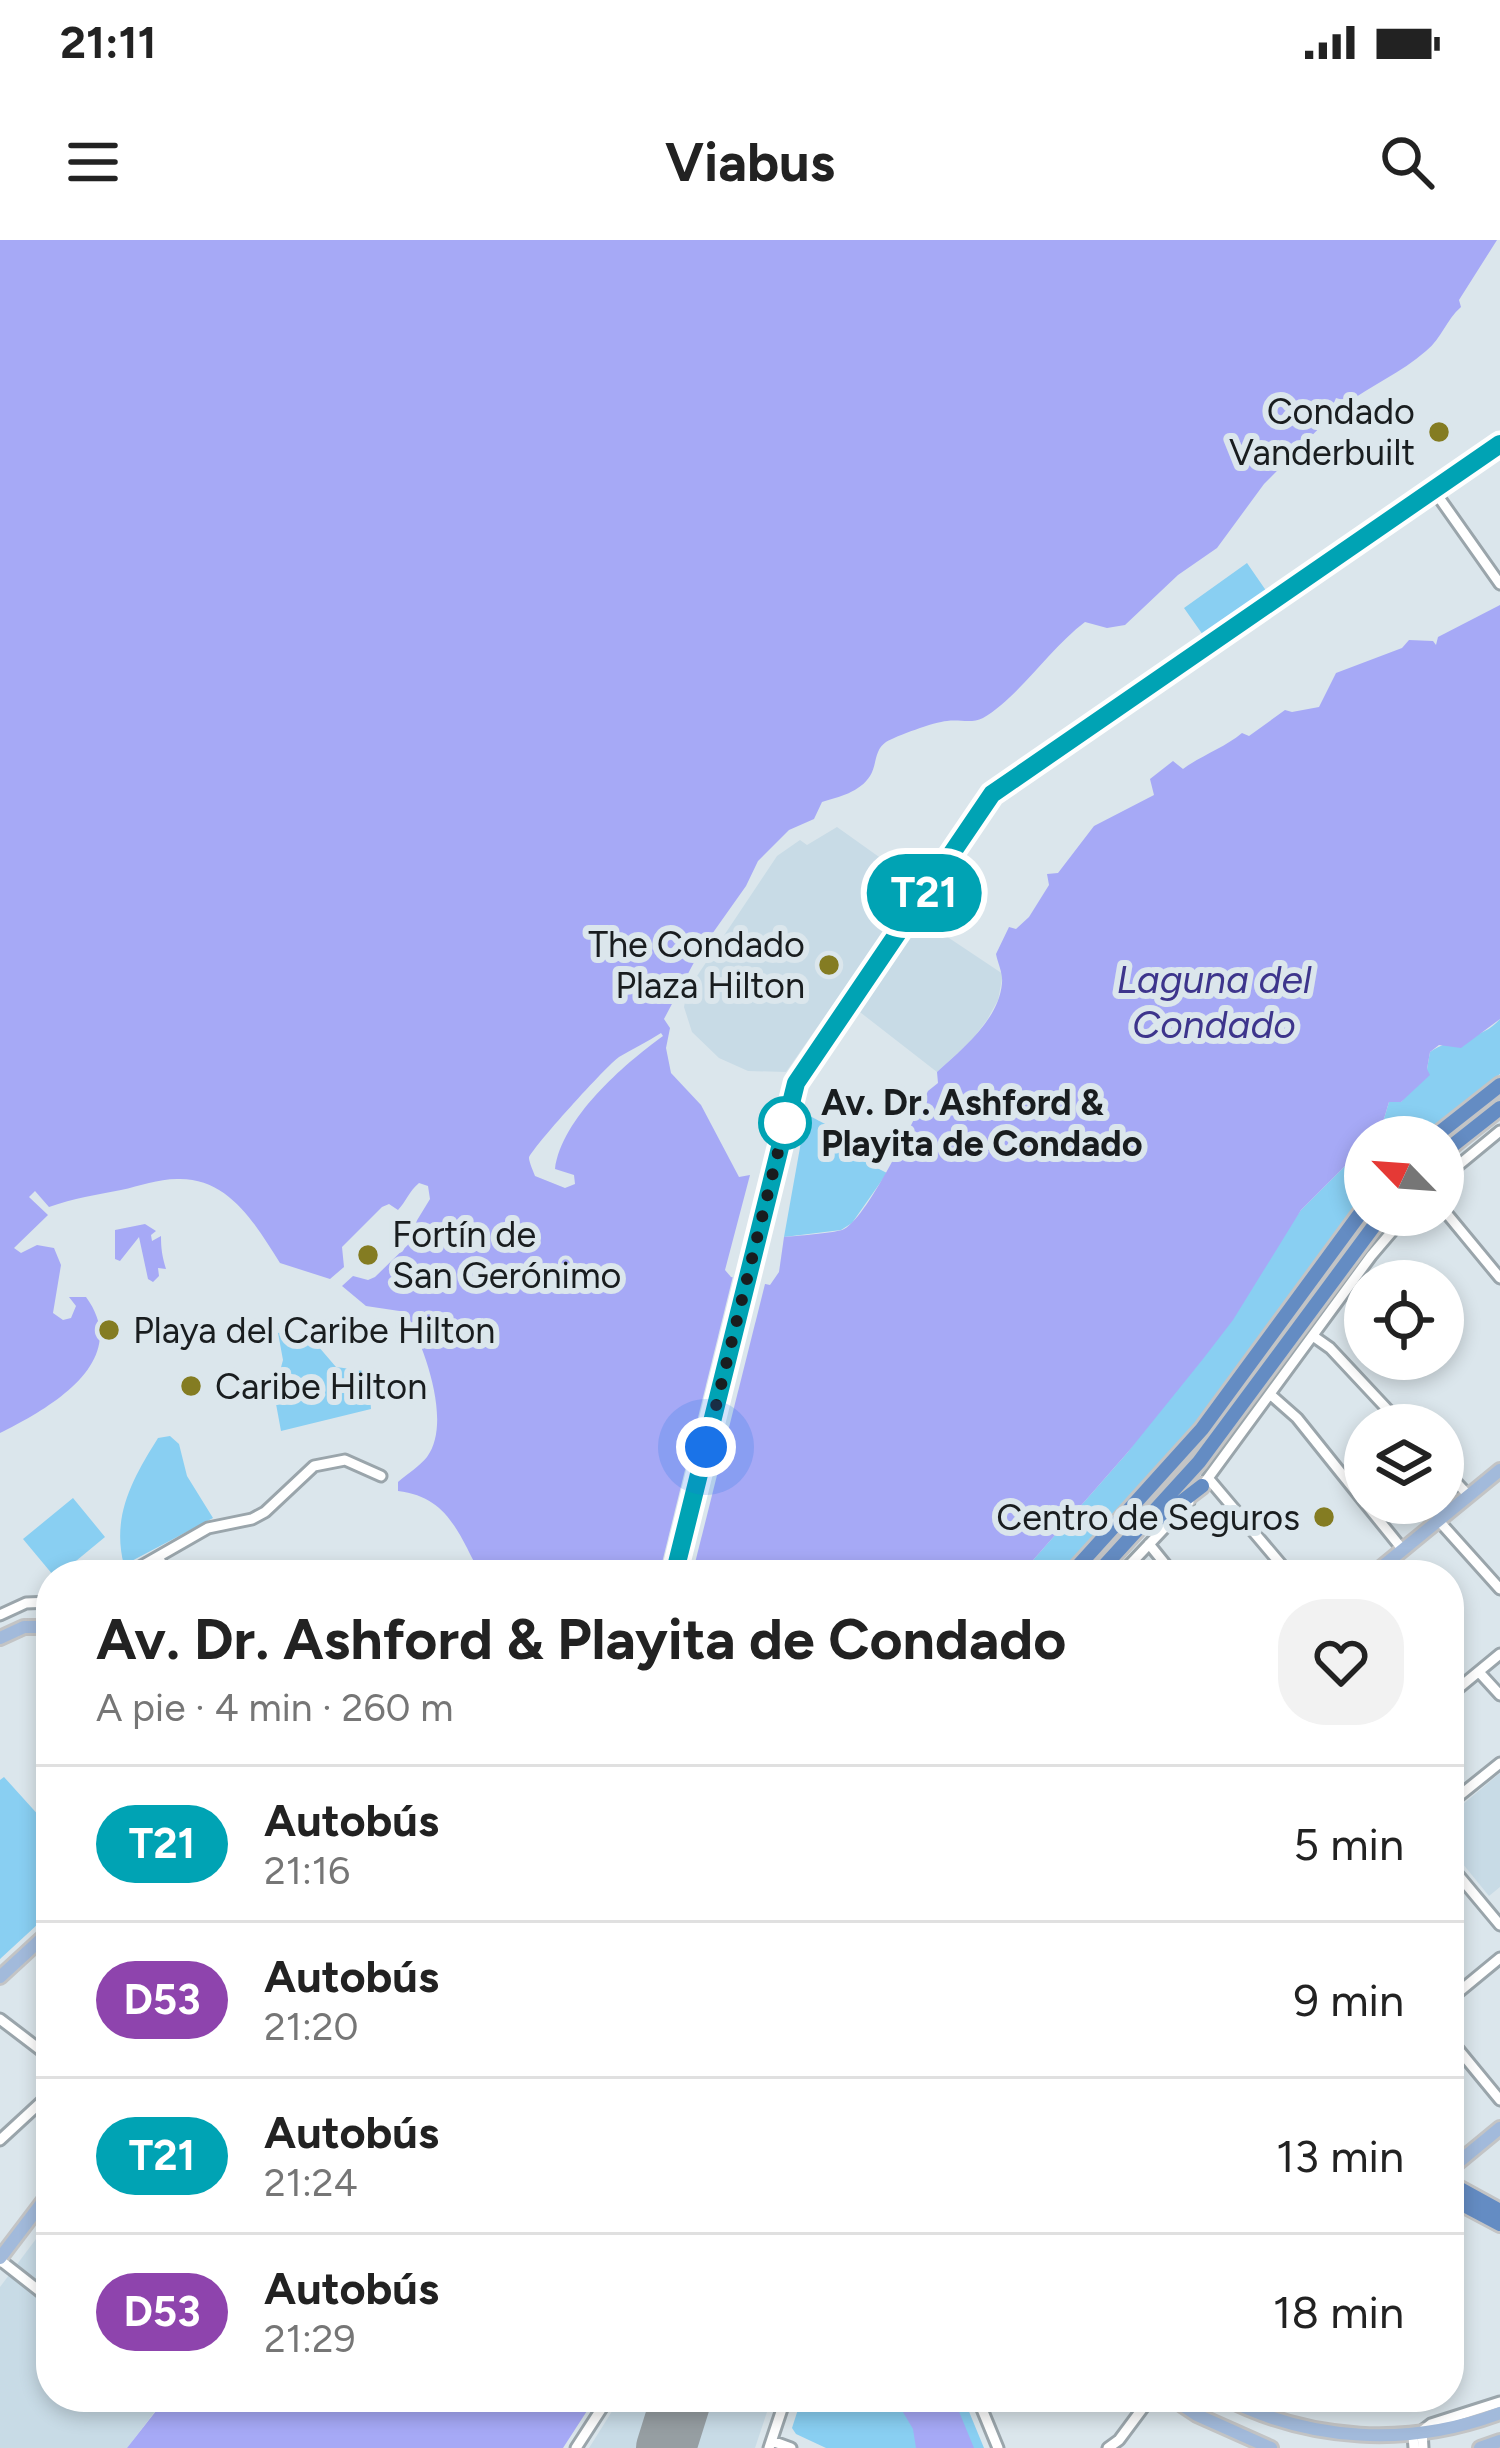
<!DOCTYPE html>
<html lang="es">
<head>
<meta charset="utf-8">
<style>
	:root { --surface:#fff; --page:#f2f2f2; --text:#222; --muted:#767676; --line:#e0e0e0 }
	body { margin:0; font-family:Figtree,sans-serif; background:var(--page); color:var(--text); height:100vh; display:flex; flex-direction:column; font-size:45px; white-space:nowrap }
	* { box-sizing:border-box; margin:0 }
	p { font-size:39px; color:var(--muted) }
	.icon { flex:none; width:66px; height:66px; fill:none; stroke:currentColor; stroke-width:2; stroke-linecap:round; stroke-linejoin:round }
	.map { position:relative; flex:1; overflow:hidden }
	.sheet { position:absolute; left:36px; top:1320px; width:1428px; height:852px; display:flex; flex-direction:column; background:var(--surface); border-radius:48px; box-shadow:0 6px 18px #0003 }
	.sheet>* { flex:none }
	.badge { padding:0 24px; border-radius:39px; font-size:42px; line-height:78px }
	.needle { width:78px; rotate:295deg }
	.fabs { position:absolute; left:1344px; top:876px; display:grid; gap:24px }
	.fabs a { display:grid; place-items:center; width:120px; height:120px; border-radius:50%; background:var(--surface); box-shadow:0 6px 18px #0003; font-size:60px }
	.you { position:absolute; width:60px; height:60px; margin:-30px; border:9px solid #fff; border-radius:50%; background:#1a73e8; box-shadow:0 0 0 18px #1a73e833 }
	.map>.badge { position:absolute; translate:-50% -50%; box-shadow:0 0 0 6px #fff }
	.round { display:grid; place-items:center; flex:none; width:126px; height:126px; border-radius:48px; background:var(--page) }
	.summary { display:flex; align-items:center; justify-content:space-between; height:204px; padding:0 60px }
	h1 { font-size:57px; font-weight:700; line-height:90px }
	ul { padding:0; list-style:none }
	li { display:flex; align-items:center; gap:36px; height:156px; padding:0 60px; border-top:3px solid var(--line) }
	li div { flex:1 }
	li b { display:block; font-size:45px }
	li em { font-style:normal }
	li .badge { min-width:132px; font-weight:700; text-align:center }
	.status { display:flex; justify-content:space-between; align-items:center; height:84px; padding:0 60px; background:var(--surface); direction:ltr }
	.status svg { height:33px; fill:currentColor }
	header { display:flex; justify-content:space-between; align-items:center; height:156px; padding:0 60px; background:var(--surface); font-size:54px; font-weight:700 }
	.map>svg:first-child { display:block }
	.built { fill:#c8dbe6 }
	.green { fill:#89cff2 }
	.water { fill:#a6a9f6; fill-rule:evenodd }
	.pier { fill:#dbe6ec }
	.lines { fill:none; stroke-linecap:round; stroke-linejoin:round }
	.runway { stroke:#969ea2; stroke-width:60 }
	.minor-casing { stroke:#9aa5ab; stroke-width:15 }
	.major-casing { stroke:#c3c4c5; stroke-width:18 }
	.highway-casing { stroke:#c3c4c5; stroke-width:20 }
	.minor { stroke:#fff; stroke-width:9 }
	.major { stroke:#a2badb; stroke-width:12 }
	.highway { stroke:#648cc3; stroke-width:14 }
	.line-casing { stroke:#fff; stroke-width:27 }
	.line { stroke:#00a3b4; stroke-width:18 }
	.walk { stroke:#191d1f; stroke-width:12; stroke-dasharray:0 21.6 }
	.poi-dot { fill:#847c22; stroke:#dbe6ec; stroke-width:4.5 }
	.stop-dot { fill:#fff; stroke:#00a3b4; stroke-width:6 }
	.labels { text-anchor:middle; stroke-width:12; stroke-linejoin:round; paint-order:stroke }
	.poi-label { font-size:36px; fill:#191d1f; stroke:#dbe6ec; text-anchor:end }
	.stop-label { font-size:36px; font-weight:bold; fill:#191d1f; stroke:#dbe6ec; text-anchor:start }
	.water-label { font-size:39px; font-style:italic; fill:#3d358c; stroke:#dbe6ec }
</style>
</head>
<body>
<div class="status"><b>21:11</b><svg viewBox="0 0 49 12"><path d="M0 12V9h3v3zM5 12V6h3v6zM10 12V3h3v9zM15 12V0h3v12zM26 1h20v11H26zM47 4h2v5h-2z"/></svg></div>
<header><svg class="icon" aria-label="menu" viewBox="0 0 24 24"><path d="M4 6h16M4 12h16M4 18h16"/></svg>Viabus<svg class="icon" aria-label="search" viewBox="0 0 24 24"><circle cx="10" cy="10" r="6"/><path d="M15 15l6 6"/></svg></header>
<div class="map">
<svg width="1500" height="2208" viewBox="0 0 1500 2208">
	<rect width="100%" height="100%" fill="#dbe6ec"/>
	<!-- built -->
	<path class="built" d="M837 587 917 644 786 832 748 831 719 818 692 792 684 767 687 751 777 616 800 600 807 605Z
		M919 678 1003 734 998 760 987 780 972 800 937 832 856 769Z
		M1500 1533V1647L1489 1656 1449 1607V1576Z
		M51 1979V2157H166L127 2208H0V2047Z
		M621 2157H772L755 2208H589Z"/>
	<!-- green -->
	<path class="green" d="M1247 323 1267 352 1203 395 1184 368Z
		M1500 779V834L1424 897H1372L1383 882 1389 862H1401L1427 829 1430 812C1450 797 1482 801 1500 779Z
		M806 874 848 896 880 898 877 928 887 933 852 983 841 990 784 997Z
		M1365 906V959L1179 1208 1061 1335H1020L1128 1212 1301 970Z
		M288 1091 318 1106 336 1127 381 1133 382 1140 369 1144 371 1169 281 1191 274 1153 283 1120 278 1093Z
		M170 1196 179 1204 187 1236 213 1278 124 1325C111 1276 133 1238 158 1198Z
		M73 1258 105 1297 59 1335H53L23 1299Z
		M4 1537 51 1589V1672L0 1719V1540Z
		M802 2157H963L984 2208H826L796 2194 792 2188Z"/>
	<!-- water -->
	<path class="water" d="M0 0H1497L1459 60 1461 67C1446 80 1442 98 1426 111 1401 133 1371 145 1345 165L1343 160 1336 158 1333 165 1338 169 1264 244 1217 308 1178 335 1125 385 1107 388 1085 382C1049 409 1019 457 983 478 971 484 960 479 947 481 934 482 896 496 886 502 874 510 877 525 870 536 860 552 839 557 822 562L814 579 789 590 758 621 746 646 700 711 664 779 670 788 666 808 671 833 701 865 739 937 750 935 725 1030 731 1037 770 1045 779 1032 784 997C795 996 833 993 842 990 866 982 915 877 928 851L938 843 937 832C962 809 999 780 1002 743 1003 733 998 724 996 714L1009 687 1016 689 1029 677 1049 645 1047 634 1058 633 1094 586 1154 555 1150 539 1173 521 1183 529C1202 515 1224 508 1242 493L1249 496 1285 470 1292 472 1319 467 1336 433 1402 408 1409 400 1433 401 1436 405 1438 397 1500 365V779L1461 808 1439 805 1430 812 1427 829 1430 835 1401 862H1389L1383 882 1372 897H1365V906L1301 970 1233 1080 1203 1119 1128 1212 1020 1335H481C459 1295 449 1257 398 1251V1242C407 1234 420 1226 427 1217 453 1181 423 1106 406 1072L366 1066 342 1046 353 1036 368 1040 375 1037 417 996 416 982 430 959 428 946 419 943C409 951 406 962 398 970L389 964 382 967 342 1007 344 1027 330 1039 280 1023C256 985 229 937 177 939 158 939 140 946 121 950 96 955 74 958 49 967L35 951 29 957 48 975 14 1008 21 1013 37 1005 54 1008 61 1025 53 1073 63 1080 71 1078 76 1066 69 1057H86C133 1121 50 1168 0 1193ZM661 793 663 796C623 825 562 878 555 929L574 935 575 944 565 948 535 936C534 933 529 922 529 918 530 910 608 824 619 817 632 809 647 802 661 793Z
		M145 984 156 991 151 995 152 1001 161 996C161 1008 162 1016 166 1029L158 1028 159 1036 153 1042 148 1039 139 997 120 1021 115 1019V990Z
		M167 2157H596L563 2208H127Z
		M894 2157H953L974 2208H916L913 2189Z"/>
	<!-- pier -->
	<path class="pier" d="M734 1032 766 1040 692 1335H659Z"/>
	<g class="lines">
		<!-- runway -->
		<path class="runway" d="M666 2208 682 2157"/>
		<!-- minor casing -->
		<g class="minor-casing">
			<path id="minor" d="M1433 249 1500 344
				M1443 938 1500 891
				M1443 969 1500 1038
				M1313 1096 1330 1108 1402 1185
				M1271 1155 1297 1178 1365 1263
				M1443 1228 1469 1256
				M1208 1238 1290 1335
				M1200 1249 1371 1016 1406 975
				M1365 1263 1403 1310
				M1439 1281 1500 1349
				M1149 1304 1174 1335
				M158 1317 168 1335
				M126 1335 208 1288 252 1279 265 1272 314 1226 345 1220 381 1236
				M674 1335 796 843 814 811 998 549 1500 204
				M1120 1335 1189 1262
				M0 1375 26 1363 51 1362
				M1479 1432 1500 1455
				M1449 1456 1500 1414
				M1449 1564 1500 1523
				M1449 1624 1500 1685
				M1449 1760 1500 1718
				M0 1779 51 1818
				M1449 1798 1500 1860
				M0 1900 51 1853
				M0 2020 51 2060
				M977 2157 998 2208
				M1413 2196 1414 2208
				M772 2201 791 2208
				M576 2208 609 2157
				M769 2208 786 2157
				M1108 2208 1119 2200 1151 2157
				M1423 2208 1422 2191 1431 2184 1500 2162"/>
		</g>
		<!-- major casing -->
		<g class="major-casing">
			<path id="major" d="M1372 1335 1500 1230
				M0 1398 24 1387H51
				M0 1737 51 1690
				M1449 1930 1500 1888
				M0 2018 51 1951
				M1170 2157 1197 2175 1271 2208
				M1223 2157C1310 2202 1409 2207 1500 2173
				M1480 2208 1500 2201"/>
		</g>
		<!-- highway casing -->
		<g class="highway-casing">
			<path id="highway" d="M1434 897 1500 845
				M1443 913 1500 868
				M1159 1279 1202 1246
				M1070 1335 1202 1189 1365 967
				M1096 1335 1199 1222 1382 975
				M1449 1943 1500 1971
				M1449 1957 1500 1984"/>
		</g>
		<!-- minor -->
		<use href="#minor" class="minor"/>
		<!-- major -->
		<use href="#major" class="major"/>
		<!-- highway -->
		<use href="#highway" class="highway"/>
	</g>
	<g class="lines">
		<!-- line casing -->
		<g class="line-casing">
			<path id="line" d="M674 1335 796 843 992 554 1500 204"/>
		</g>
		<!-- line -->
		<use href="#line" class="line"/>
		<!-- walk -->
		<path class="walk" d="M706 1207 787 875 785 883"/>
	</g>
	<!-- markers -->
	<g class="poi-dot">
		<circle cx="1439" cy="192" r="12"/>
		<circle cx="829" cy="725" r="12"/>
		<circle cx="368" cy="1015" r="12"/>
		<circle cx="109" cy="1090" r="12"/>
		<circle cx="191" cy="1146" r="12"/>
		<circle cx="1324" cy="1277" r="12"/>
	</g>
	<circle class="stop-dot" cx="785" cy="883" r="24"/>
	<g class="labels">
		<!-- poi labels -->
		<g class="poi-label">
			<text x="1415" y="184">Condado<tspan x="1415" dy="41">Vanderbuilt</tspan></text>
			<text x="805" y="717">The Condado<tspan x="805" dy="41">Plaza Hilton</tspan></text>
			<text x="392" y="1007" text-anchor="start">Fortín de<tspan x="392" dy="41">San Gerónimo</tspan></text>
			<text x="133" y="1103" text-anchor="start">Playa del Caribe Hilton</text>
			<text x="215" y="1159" text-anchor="start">Caribe Hilton</text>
			<text x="1300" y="1290">Centro de Seguros</text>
		</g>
		<!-- stop labels -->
		<g class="stop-label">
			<text x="821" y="875">Av. Dr. Ashford &amp;<tspan x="821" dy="41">Playita de Condado</tspan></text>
		</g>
		<!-- water labels -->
		<g class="water-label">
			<text x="1214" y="753">Laguna del<tspan x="1214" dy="45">Condado</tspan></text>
		</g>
	</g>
</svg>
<div class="fabs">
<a><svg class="needle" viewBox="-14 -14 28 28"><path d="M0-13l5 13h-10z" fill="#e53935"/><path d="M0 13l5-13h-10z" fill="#767676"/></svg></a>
<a><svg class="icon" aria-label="locate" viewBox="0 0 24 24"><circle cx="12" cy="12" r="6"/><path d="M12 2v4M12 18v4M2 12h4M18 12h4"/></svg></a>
<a><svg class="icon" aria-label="layers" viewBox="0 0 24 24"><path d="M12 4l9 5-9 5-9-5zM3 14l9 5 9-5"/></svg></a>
</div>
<div class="you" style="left:706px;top:1207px"></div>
<b class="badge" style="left:924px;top:653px;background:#00a3b4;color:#fff">T21</b>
<section class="sheet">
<div class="summary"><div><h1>Av. Dr. Ashford &amp; Playita de Condado</h1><p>A pie · 4 min · 260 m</p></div><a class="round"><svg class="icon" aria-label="heart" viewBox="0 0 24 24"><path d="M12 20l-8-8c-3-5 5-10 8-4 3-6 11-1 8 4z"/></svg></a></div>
<ul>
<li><span class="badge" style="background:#00a3b4;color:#fff">T21</span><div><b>Autobús</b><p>21:16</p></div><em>5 min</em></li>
<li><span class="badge" style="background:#8e44ad;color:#fff">D53</span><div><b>Autobús</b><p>21:20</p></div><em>9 min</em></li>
<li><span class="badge" style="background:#00a3b4;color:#fff">T21</span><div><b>Autobús</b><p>21:24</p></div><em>13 min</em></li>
<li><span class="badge" style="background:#8e44ad;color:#fff">D53</span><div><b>Autobús</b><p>21:29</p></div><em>18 min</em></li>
</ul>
</section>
</div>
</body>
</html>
